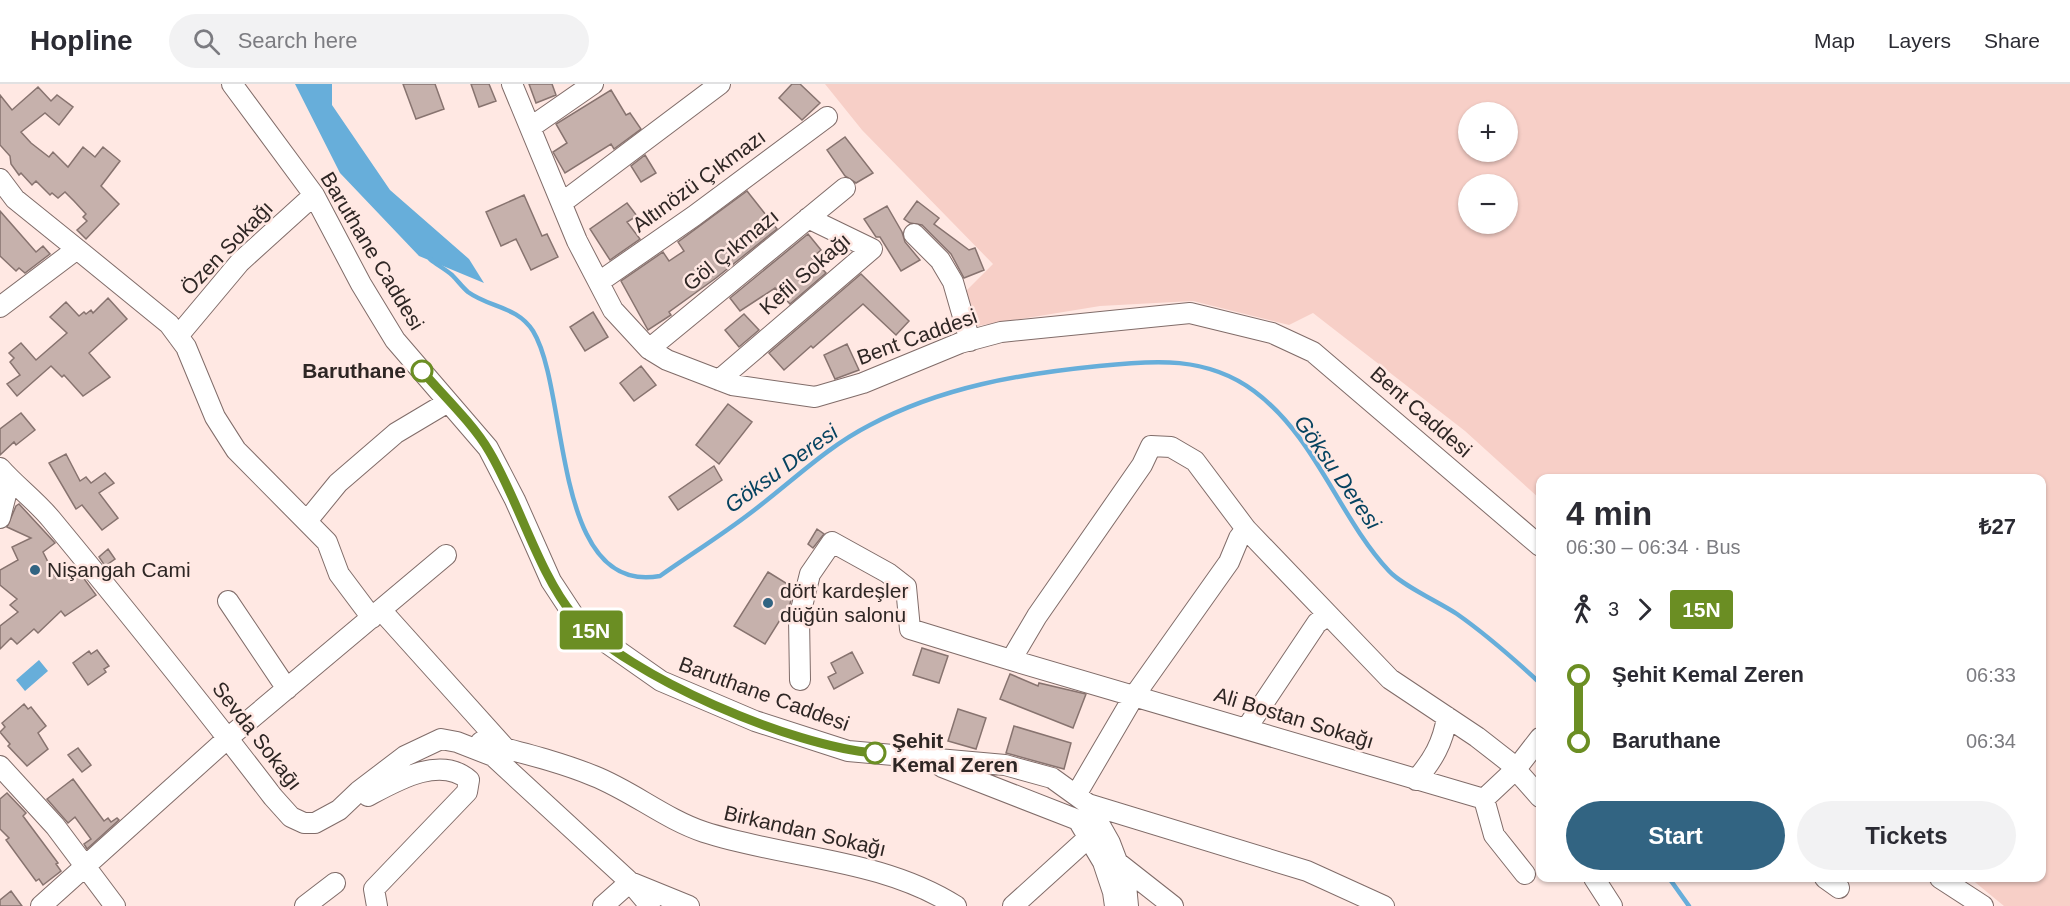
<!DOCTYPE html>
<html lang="en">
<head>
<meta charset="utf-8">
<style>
	:root { --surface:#fff; --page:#f2f2f3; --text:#2b2b33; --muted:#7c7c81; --line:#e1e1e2; --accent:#326482 }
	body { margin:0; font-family:Helvetica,sans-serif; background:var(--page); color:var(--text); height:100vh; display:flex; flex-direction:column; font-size:22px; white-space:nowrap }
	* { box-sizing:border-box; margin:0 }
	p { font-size:20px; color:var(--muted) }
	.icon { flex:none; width:33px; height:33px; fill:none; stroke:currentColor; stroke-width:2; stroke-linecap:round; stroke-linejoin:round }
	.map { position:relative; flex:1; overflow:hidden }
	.sheet { position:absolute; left:1536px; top:390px; width:510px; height:408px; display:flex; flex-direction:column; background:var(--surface); border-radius:12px; box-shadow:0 2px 4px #0004 }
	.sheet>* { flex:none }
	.badge { padding:0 12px; border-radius:4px; font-size:21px; line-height:39px }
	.fabs { position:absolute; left:1458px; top:18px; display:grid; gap:12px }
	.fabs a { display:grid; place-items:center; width:60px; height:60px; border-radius:50%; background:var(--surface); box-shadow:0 2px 4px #0004; font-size:30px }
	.map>.badge { position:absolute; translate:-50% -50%; box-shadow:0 0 0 3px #fff }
	.legs { display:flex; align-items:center; gap:9px; height:66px; padding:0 30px; font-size:20px }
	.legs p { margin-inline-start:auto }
	.summary { display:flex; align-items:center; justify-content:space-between; height:102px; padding:0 30px }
	h1 { font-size:33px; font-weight:700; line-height:45px }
	.cta { display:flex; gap:12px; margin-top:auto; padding:12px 30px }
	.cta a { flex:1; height:69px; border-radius:36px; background:var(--accent); color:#fff; font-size:24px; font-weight:700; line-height:69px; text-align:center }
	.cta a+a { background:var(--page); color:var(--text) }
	ul { padding:0 30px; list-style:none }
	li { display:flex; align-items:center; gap:21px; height:66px; font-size:22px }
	li i { display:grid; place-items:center; width:9px; height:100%; margin:0 8px; background:currentColor }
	li i::after { content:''; width:15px; height:15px; margin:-8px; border:4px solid; border-radius:50%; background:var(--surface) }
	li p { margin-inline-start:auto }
	li:first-child i { background:linear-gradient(#0000 50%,currentColor 0) }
	li:last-child i { background:linear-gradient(currentColor 50%,#0000 0) }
	header { display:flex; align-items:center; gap:36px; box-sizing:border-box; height:84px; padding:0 30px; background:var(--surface); border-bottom:2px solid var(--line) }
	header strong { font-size:28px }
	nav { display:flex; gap:33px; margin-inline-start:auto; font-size:21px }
	.search { width:420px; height:54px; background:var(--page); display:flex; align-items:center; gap:15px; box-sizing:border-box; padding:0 21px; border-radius:33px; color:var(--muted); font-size:22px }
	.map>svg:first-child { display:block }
	.green { fill:#f7cfc7; fill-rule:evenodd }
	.water { fill:#67aeda }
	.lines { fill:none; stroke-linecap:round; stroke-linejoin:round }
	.stream { stroke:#67aeda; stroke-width:4.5 }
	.building { fill:#c6b1ac; stroke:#87736f; stroke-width:1.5 }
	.minor-casing { stroke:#806c69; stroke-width:22 }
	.minor { stroke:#fff; stroke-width:20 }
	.line-1-casing { stroke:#fff; stroke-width:14 }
	.line-1 { stroke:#6b8e23; stroke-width:9 }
	.stop-1-dot { fill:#fff; stroke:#6b8e23; stroke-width:3 }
	.poi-dot { fill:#326482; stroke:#ffe8e3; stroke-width:2 }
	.labels { text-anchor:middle; stroke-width:5; stroke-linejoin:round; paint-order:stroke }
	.street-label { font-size:21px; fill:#2e2624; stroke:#ffe8e3 }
	.stop-label { font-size:21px; font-weight:bold; fill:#2e2624; stroke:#ffe8e3; text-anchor:end }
	.poi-label { font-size:21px; fill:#2e2624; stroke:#ffe8e3; text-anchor:start }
	.water-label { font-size:22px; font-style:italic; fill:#064360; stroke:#ffe8e3 }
</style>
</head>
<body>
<header>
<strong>Hopline</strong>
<div class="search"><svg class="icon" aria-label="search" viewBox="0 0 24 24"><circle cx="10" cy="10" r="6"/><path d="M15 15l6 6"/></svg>Search here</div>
<nav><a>Map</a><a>Layers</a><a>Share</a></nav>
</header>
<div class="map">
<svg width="2070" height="822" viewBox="0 0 2070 822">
	<rect width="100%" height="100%" fill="#ffe8e3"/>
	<!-- green -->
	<path class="green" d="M825 0H2070V822H2004L1970 794H2042V394H1540V415L1465 347 1313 229 1289 241 1193 217 1100 222 977 242 965 208 993 180 862 46ZM1468 28H1508V68H1468ZM1468 100H1508V140H1468Z"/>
	<!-- water -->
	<path class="water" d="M295 0H332V21L390 106 469 175 484 199 419 172 340 89Z
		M39 576 48 587 25 607 16 596Z"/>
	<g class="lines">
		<!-- stream -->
		<path class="stream" d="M430 175C437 181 445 185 452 191 458 197 462 203 468 208 490 224 517 222 533 247 570 307 551 512 660 492 694 468 730 446 762 420 798 392 829 362 870 341 942 303 1019 290 1099 282 1154 276 1207 272 1254 307 1316 353 1338 432 1389 487 1403 502 1439 518 1457 530 1487 551 1514 575 1540 599
			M1669 794 1689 822"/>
	</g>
	<!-- building -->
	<path class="building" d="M403 0H435L444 25 416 35Z
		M471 0H489L496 17 479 23Z
		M529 0H552L556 11 536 19Z
		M792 0H800L820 19 802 36 779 14Z
		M38 3 51 17 57 11 73 23 59 41 45 29 21 48 31 59 49 73 53 68 68 83 83 63 95 73 103 63 120 77 101 102 119 120 86 155 77 146 87 137 83 133 86 130 74 117 65 108 58 114 52 109 50 111 36 97 32 101 21 89 19 91 11 80 10 72 0 61V11L12 26Z
		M611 6 626 31 630 29 641 45 614 65 611 60 565 89 553 68 567 59 556 40Z
		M845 53 873 89 856 99 845 92 827 66Z
		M645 71 656 89 641 98 631 82Z
		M747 107 777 145 716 194 669 228 671 231 648 246 621 197 663 168 669 177 684 167 678 158Z
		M524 111 542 152 547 150 558 173 531 186 516 155 501 162 486 128Z
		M917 117 939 134 934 140 969 166 975 164 984 186 964 194 951 170 922 141 910 139 904 135Z
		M627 119 637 132 627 138 640 155 610 176 590 145Z
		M887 122 902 148 905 158 920 176 901 187 880 153H876L864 135Z
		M0 127 36 168 43 162 50 170 25 189 19 184 16 187 0 172Z
		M808 150 821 166 812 174 826 189 790 220 775 204 740 227 730 214Z
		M861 190 909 237 896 251 863 220 813 264 811 262 784 286 769 269Z
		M108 214 127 235 89 269 110 293 83 312 64 291 62 293 51 282 17 312 7 300 20 291 10 278 14 274 9 269 21 259 36 276 67 249 50 233 66 218 79 232 84 228 86 230 91 226 93 229Z
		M593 228 608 253 585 267 570 243Z
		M744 230 759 246 739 263 725 246Z
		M847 260 859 286 835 295 824 271Z
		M641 282 656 301 634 317 620 299Z
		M728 320 752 338 719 380 696 361Z
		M21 329 35 346 16 361 14 358 0 371V345Z
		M66 370 80 397 86 393 91 399 105 389 114 399 99 409 118 434 102 446 82 421 76 425 49 379Z
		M714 382 722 396 678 426 669 413Z
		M19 420 55 459 43 468 56 494 74 481 96 511 65 532 61 527 38 549 34 545 17 560 11 554 0 565V542L18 528 10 521 17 515 0 501V486L18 476 12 463 31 454 7 443 16 422Z
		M817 445 824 450 813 464 808 460Z
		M108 465 115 475 105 482 99 473Z
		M768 488 794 504 790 520 765 560 734 542Z
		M922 564 948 572 939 599 913 591Z
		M97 566 109 582 104 585 106 588 88 601 73 579 89 567 91 570Z
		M852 568 863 589 834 605 828 593 836 589 831 579Z
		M1010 590 1038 602 1039 599 1086 610 1073 644 1000 615Z
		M24 620 28 625 31 623 46 642 38 649 48 665 27 682 8 662 10 660 0 648 5 643 2 639Z
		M958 625 986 634 976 665 948 657Z
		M1014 642 1071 659 1064 685 1006 669Z
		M78 664 91 681 82 688 68 671Z
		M73 695 104 737 108 734 111 738 117 734 119 736 87 765 84 760 91 755 75 733 68 739 47 715Z
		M7 709 26 729 23 732 58 779 56 780 61 787 43 801 39 795 36 797 6 756 9 754 0 745V715Z
		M11 807 22 822H0V816Z"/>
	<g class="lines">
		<!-- minor casing -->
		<g class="minor-casing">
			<path id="minor" d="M232 0 314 111 361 200 395 256 488 364 515 416 551 497 574 532 604 557 661 597 755 637 848 667 1005 681 1052 694 1088 720 1110 759 1126 801 1128 822
				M512 0 577 157 613 226 649 265 667 276 732 301 815 313 863 299 960 259 1001 248 1190 229 1272 249 1313 268 1540 462
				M531 43 593 0
				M0 95 15 115 77 165 0 223
				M563 118 720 0
				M914 150 940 176 953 198 970 257
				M77 165 169 240 186 263 215 333 236 366 327 458 339 490 372 534
				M599 198 694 132 827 33
				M178 252 240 178 314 111
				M649 265 845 104
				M719 296 872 165 808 134
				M0 384C16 402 36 417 51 435 127 527 201 619 273 713L291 733 304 739H315L339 726 359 707 405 672 441 655 457 658 493 672 630 798 650 822
				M0 434 10 395
				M307 437 338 399 396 349 448 318
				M228 517 287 605
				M381 526 506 665
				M1011 576 1484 715 1516 685 1540 654
				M800 596 799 534 810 490 832 458 888 489 906 503 910 545 1011 576 1037 532 1142 381 1151 362 1171 363 1195 377 1246 445 1390 595 1477 653 1509 678 1540 713
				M1246 645 1317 539 1327 532
				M481 658C518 668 558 677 594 692 632 707 665 735 704 748 788 775 880 774 956 822
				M0 682 55 742 115 822
				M942 683 1078 736 1103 778 1113 808 1115 822
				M1416 696C1433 676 1443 659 1447 633
				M1076 711 1134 612 1229 478 1239 454 1246 445
				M368 712C396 697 440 671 469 696L467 708 374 805 377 822
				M1484 715 1494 751 1525 790
				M1088 720 1307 787 1384 822
				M1117 778 1173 822
				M1594 794 1612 822
				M1825 794 1839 804
				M1940 794 1983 822
				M41 822 228 654 446 471
				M305 822 335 799
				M603 822 630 798 689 822
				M1013 822 1088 754"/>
		</g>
		<!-- minor -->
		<use href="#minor" class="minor"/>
	</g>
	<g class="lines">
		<!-- line-1 casing -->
		<g class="line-1-casing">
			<path id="line-1" d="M422 287C442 310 474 341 489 367 518 415 539 491 574 532 628 593 794 663 875 669"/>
		</g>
		<!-- line-1 -->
		<use href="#line-1" class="line-1"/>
	</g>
	<!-- markers -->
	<g class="stop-1-dot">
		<circle cx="422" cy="287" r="10"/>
		<circle cx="875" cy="669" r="10"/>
	</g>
	<g class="poi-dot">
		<circle cx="35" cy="486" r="6"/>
		<circle cx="768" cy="519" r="6"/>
	</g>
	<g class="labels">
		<!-- street labels -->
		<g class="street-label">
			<text transform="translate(699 97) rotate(-36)" y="7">Altınözü Çıkmazı</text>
			<text transform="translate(227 164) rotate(-46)" y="7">Özen Sokağı</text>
			<text transform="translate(731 166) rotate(-39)" y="7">Göl Çıkmazı</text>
			<text transform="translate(372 167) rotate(59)" y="7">Baruthane Caddesi</text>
			<text transform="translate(805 190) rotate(-41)" y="7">Kefil Sokağı</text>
			<text transform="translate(917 253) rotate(-20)" y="7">Bent Caddesi</text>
			<text transform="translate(1421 328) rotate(41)" y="7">Bent Caddesi</text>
			<text transform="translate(764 610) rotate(20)" y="7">Baruthane Caddesi</text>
			<text transform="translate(1294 634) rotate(17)" y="7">Ali Bostan Sokağı</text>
			<text transform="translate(257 652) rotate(52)" y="7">Sevda Sokaḡı</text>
			<text transform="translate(805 747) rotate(13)" y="7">Birkandan Sokağı</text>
		</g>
		<!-- stop labels -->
		<g class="stop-label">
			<text x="406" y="294">Baruthane</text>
			<text x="892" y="664" text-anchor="start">Şehit<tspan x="892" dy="24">Kemal Zeren</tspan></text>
		</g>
		<!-- poi labels -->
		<g class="poi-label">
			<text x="47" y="493">Nişangah Cami</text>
			<text x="780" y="514">dört kardeşler<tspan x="780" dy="24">düğün salonu</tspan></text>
		</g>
		<!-- water labels -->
		<g class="water-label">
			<text transform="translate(781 384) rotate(-36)" y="8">Göksu Deresi</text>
			<text transform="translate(1338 388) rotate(55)" y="8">Göksu Deresi</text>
		</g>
	</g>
</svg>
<div class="fabs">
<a>+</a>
<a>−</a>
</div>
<b class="badge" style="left:591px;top:546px;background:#6b8e23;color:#fff">15N</b>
<section class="sheet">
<div class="summary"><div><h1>4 min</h1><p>06:30 – 06:34 · Bus</p></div><b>₺27</b></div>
<div class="legs"><svg class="icon" aria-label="walk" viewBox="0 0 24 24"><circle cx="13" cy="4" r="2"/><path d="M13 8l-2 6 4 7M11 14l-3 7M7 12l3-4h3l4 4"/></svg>3<svg class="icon" aria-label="forward" viewBox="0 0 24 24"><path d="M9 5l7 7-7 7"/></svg><b class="badge" style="background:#6b8e23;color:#fff">15N</b></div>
<ul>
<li><i style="color:#6b8e23"></i><b>Şehit Kemal Zeren</b><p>06:33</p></li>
<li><i style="color:#6b8e23"></i><b>Baruthane</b><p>06:34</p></li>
</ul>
<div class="cta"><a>Start</a><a>Tickets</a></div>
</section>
</div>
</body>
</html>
